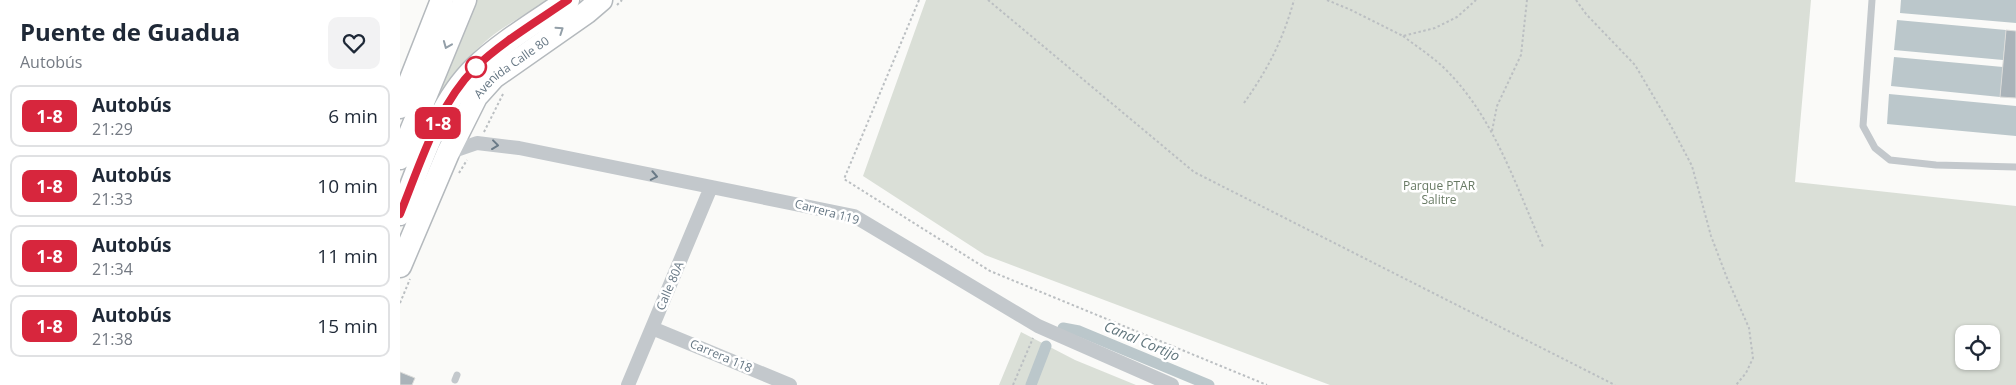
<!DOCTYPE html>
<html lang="es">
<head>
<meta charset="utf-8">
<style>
	:root { --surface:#fff; --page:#f2f2f3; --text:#1f2937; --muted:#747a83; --line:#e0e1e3 }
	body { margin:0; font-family:"Open Sans",sans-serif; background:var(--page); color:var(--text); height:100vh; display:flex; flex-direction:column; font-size:19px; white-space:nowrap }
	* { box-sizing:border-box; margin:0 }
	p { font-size:16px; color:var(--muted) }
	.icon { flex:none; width:28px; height:28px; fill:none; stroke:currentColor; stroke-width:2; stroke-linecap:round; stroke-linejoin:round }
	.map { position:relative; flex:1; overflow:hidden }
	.side { display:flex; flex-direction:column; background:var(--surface); width:400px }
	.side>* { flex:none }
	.badge { padding:0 10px; border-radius:8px; font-size:18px; line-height:32px }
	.fabs { position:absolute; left:1555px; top:325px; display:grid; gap:10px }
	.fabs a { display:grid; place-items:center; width:45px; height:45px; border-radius:10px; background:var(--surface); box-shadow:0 1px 4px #0004; font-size:25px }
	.map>.badge { position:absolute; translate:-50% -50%; box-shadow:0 0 0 2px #fff }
	.round { display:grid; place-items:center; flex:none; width:52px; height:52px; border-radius:10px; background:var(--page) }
	.headline { display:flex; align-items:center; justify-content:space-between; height:85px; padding:0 20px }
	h1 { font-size:24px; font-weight:700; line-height:38px }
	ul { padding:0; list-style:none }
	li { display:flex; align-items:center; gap:15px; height:62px; margin:0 10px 8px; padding:0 10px; border:2px solid var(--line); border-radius:10px }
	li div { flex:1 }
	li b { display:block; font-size:19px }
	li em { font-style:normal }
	li .badge { min-width:55px; font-weight:700; text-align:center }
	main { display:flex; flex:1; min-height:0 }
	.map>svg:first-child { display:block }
	.green { fill:#dadfd7; fill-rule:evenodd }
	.water { fill:#bbc7cb }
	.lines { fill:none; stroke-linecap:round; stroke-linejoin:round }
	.canal { stroke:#bbc7cb; stroke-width:11 }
	.building { fill:#aab3b9; stroke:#dcdcda }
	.trunk-casing { stroke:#b4b9bd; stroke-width:25 }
	.path { stroke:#bbbfc2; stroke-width:2; stroke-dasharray:2.5 2.5; stroke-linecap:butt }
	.service { stroke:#c3c8cc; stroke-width:7 }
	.minor { stroke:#c3c8cc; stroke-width:14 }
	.trunk { stroke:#fff; stroke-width:22 }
	.oneway { stroke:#939fa8 }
	.oneway2 { stroke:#6a7a87 }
	.line-casing { stroke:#fff; stroke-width:11 }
	.line { stroke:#d7263d; stroke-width:8 }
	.stop-dot { fill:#fff; stroke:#d7263d; stroke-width:2.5 }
	.labels { text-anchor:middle; stroke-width:5; stroke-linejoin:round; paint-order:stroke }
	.street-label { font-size:12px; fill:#657683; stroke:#fff }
	.park-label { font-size:12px; fill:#687a64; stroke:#fff }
	.water-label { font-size:14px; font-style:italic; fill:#60757c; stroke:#fff }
</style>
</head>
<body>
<main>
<section class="side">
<div class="headline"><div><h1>Puente de Guadua</h1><p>Autobús</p></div><a class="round"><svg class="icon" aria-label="heart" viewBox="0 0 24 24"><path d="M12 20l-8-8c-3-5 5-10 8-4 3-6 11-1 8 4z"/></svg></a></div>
<ul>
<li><span class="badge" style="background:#d7263d;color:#fff">1-8</span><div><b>Autobús</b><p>21:29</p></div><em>6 min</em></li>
<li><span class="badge" style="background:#d7263d;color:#fff">1-8</span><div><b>Autobús</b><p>21:33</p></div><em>10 min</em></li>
<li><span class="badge" style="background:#d7263d;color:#fff">1-8</span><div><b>Autobús</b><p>21:34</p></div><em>11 min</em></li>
<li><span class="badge" style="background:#d7263d;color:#fff">1-8</span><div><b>Autobús</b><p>21:38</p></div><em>15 min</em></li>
</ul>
</section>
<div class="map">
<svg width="1616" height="385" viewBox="0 0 1616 385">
	<rect width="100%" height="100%" fill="#fafaf8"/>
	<!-- green -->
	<path class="green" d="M76 0H150C123 16 92 31 71 56 61 68 53 81 46 95L39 92Z
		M526 0H1411L1395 182 1616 206V385H930L585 255 463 176ZM1564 334H1591V361H1564Z
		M621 332 675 360 736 385H599Z"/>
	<!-- water -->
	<path class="water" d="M1501 0H1616V23L1500 13Z
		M1497 20 1606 30 1603 60 1494 50Z
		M1494 57 1603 67 1600 97 1491 86Z
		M1489 94 1616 106V136L1487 124Z"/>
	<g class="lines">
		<!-- canal -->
		<path class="canal" d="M663 328 679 331 809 385
			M631 385 646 346"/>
	</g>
	<!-- building -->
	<path class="building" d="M1606 30 1616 31V98L1600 97Z
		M0 372 15 378 12 385H0Z"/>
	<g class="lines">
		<!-- trunk casing -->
		<g class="trunk-casing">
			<g id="trunk">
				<path d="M0 107 42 0"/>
				<path d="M0 158 65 0"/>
				<path d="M0 214C20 166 37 105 75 68 99 44 139 20 168 0"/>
				<path id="s1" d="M0 266 48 153 76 97 94 77 187 12 201 0"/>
			</g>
		</g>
		<!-- path -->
		<path class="path" d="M519 0 444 179 590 271 867 385
			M588 0 794 172 1215 385
			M927 0 951 10 1003 36 1035 28 1057 17 1076 0
			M1176 0 1186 14 1235 65 1271 126 1292 166 1311 236 1327 278 1349 328 1353 358 1346 373 1336 385
			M217 5 222 0
			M1003 36C1016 46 1030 55 1042 66 1093 114 1115 184 1143 247
			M844 103C868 69 883 40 894 0
			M1092 131 1097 106 1121 55 1127 0
			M84 132 103 94
			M59 173 67 160
			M0 303 10 279
			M613 385 633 338"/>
		<!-- service -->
		<path class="service" d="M1472 0 1463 126 1475 148 1490 160 1536 165 1616 167
			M55 380 57 375"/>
		<!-- minor -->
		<path class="minor" d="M48 153 77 143 119 148 454 216 638 326 772 385
			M252 328 390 385
			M228 385 311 187"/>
		<!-- trunk -->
		<use href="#trunk" class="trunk"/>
	</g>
	<!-- one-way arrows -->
	<defs><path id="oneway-chevron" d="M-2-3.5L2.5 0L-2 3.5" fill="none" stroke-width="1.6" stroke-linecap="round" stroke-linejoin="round" transform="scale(1.25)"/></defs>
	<g class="oneway">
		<use href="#oneway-chevron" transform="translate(160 30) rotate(-34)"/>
		<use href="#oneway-chevron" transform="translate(47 45) rotate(112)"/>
	</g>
	<g class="oneway2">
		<use href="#oneway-chevron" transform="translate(95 145) rotate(7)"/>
		<use href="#oneway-chevron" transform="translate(254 176) rotate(11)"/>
	</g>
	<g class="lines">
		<!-- line casing -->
		<g class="line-casing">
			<path id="line" d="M0 214C20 165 37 106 75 68 99 44 139 20 168 0"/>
		</g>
		<!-- line -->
		<use href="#line" class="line"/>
	</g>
	<!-- markers -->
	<circle class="stop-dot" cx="76" cy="67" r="10"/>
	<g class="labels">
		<!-- street labels -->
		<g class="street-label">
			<text dy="4" stroke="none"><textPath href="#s1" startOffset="232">Avenida Calle 80</textPath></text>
			<text transform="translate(427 212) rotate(15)" y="4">Carrera 119</text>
			<text transform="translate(270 286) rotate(-67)" y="4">Calle 80A</text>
			<text transform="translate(321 356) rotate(23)" y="4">Carrera 118</text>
		</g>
		<!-- park labels -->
		<g class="park-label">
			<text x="1039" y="190">Parque PTAR<tspan x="1039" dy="14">Salitre</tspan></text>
		</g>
		<!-- water labels -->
		<g class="water-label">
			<text transform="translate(742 341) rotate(23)" y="5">Canal Cortijo</text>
		</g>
	</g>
</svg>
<div class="fabs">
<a><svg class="icon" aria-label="locate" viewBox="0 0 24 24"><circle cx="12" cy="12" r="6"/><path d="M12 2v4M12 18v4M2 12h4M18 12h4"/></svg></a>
</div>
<b class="badge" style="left:38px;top:123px;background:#d7263d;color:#fff">1-8</b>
</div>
</main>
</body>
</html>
